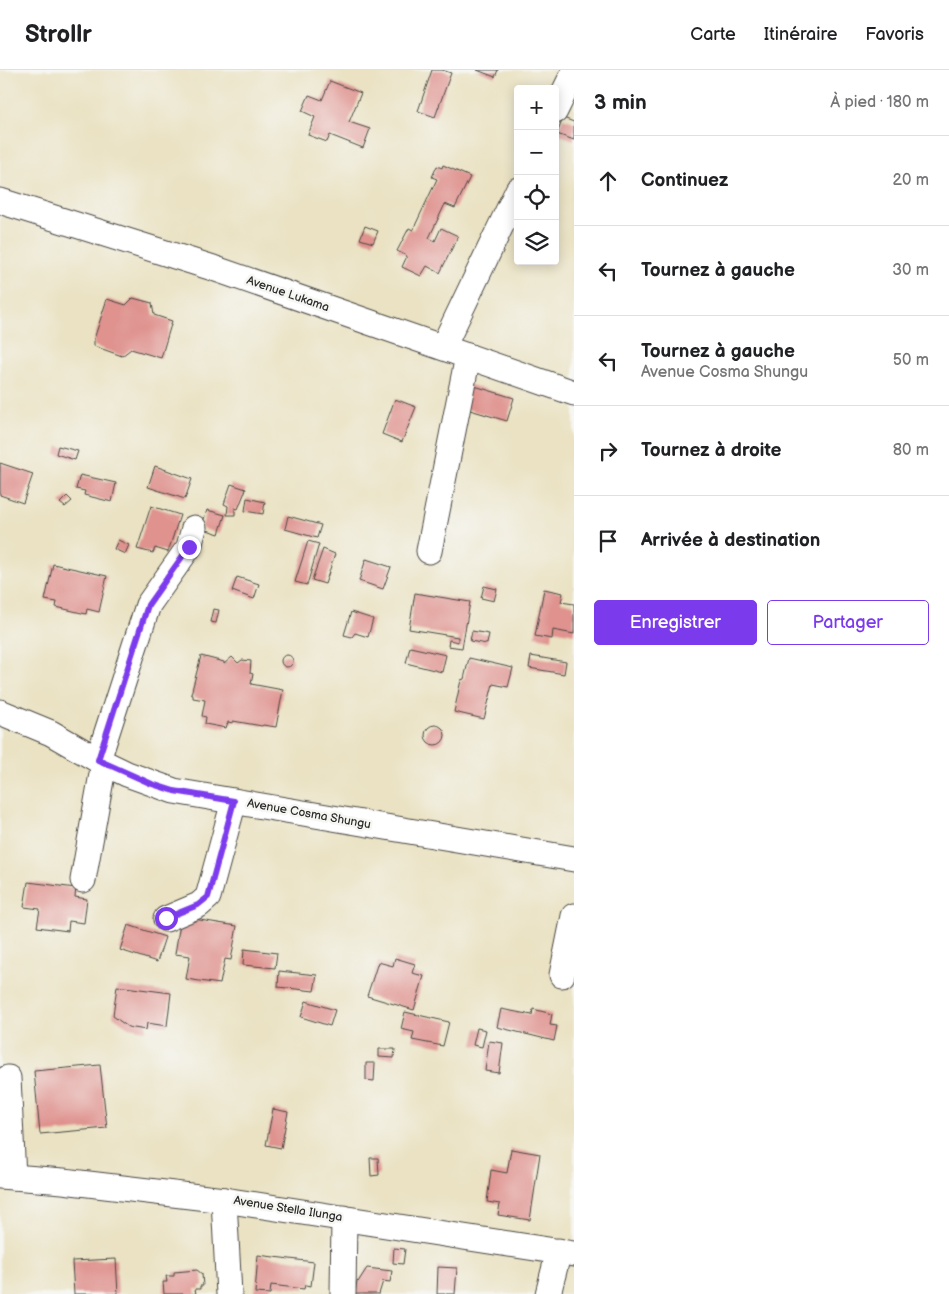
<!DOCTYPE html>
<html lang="fr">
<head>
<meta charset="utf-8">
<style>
  :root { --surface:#fff; --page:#f6f6f6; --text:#202124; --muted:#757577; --line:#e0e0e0; --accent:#7c3aed }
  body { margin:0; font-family:"Balsamiq Sans",sans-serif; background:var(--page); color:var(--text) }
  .controls { position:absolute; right:15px; top:15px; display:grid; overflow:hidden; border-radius:5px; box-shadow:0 2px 12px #0003 }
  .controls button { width:45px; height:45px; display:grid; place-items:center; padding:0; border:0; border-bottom:1px solid var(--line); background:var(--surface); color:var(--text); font:25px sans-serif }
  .stop { position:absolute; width:15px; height:15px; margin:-11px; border:4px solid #7c3aed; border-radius:50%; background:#fff }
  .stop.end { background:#7c3aed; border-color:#fff; box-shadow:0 1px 5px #0008 }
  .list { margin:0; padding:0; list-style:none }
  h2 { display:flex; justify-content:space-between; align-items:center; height:65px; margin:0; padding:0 20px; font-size:21px }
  h2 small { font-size:16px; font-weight:400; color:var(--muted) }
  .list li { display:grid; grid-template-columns:32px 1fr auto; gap:15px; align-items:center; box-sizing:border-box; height:90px; padding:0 20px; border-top:1px solid var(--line) }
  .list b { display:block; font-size:19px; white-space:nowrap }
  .list p { margin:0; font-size:16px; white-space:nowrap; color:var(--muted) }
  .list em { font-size:16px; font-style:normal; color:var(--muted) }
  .actions { display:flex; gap:10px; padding:15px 20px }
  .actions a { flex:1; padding:11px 0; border:1px solid var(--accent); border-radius:5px; text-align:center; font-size:18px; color:var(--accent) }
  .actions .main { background:var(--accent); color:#fff }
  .icon { flex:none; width:28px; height:28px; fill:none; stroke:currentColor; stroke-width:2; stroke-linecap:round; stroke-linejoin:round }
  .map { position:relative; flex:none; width:574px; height:1224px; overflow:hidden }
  header { display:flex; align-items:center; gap:30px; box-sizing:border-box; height:70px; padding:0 25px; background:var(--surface); border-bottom:1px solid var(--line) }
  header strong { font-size:24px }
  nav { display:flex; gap:28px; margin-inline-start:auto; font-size:18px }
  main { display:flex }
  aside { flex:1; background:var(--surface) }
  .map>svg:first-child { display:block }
  .building { fill:#df928e }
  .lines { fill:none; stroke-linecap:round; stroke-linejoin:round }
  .minor-casing { stroke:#484642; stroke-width:27 }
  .minor { stroke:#fff; stroke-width:25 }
  .route { stroke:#7c3aed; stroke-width:6 }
  .labels { text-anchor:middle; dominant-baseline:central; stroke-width:5; stroke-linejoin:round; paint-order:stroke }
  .street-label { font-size:12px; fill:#2b2b2b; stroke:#f6f6f2 }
</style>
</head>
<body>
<header>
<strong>Strollr</strong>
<nav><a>Carte</a><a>Itinéraire</a><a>Favoris</a></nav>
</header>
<main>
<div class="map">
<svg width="574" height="1224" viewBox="0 0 574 1224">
  <rect width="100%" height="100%" fill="#f6f6f2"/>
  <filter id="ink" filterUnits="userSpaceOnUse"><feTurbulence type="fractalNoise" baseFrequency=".02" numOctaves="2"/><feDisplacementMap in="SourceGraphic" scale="10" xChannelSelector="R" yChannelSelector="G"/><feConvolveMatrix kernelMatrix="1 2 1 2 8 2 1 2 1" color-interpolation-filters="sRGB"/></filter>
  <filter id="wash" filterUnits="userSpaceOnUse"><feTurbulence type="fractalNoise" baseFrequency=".0096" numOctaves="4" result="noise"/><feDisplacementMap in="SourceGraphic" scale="20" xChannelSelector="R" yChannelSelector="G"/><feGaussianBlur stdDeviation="1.12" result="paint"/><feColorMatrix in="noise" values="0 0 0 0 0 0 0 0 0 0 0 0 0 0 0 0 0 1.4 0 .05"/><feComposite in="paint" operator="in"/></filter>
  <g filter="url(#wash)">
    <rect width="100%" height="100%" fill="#eae2c3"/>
    <g id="blocks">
      <g class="building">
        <polygon points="432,0 442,0 451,3 435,47 418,41"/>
        <polygon points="477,0 498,0 495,7"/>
        <polygon points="330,11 361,23 349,52 370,59 363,78 330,65 327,72 308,65 315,47 302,41 309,25 322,30"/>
        <polygon points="563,48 574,52 574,70 557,64"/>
        <polygon points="443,95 470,107 455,138 445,134 429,168 435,171 441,158 458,166 440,203 427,196 421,206 402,197 407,186 397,181 409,158 413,160 437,109 432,107 437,96 442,98"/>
        <polygon points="365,156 378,161 373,173 360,169"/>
        <polygon points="133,228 152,233 154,245 172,251 161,288 131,279 122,286 94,276 94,269 107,229 126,235"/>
        <polygon points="468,314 514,328 507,351 460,337"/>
        <polygon points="395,329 416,337 402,372 382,364"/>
        <polygon points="58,376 78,381 75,390 56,384"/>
        <polygon points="0,393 33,404 23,433 0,425"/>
        <polygon points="155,396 192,409 185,429 148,417"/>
        <polygon points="80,405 116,413 112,432 84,425 85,421 76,419"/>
        <polygon points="231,414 246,419 238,439 235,438 235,445 227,445 228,436 224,434"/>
        <polygon points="67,426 72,431 65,437 60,433"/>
        <polygon points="247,428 265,432 263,444 245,441"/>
        <polygon points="151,436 180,445 168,482 155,478 153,483 137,479"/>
        <polygon points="207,440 225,445 219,464 201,458"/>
        <polygon points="288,446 321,455 317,468 285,459"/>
        <polygon points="118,470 129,475 125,484 114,479"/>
        <polygon points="308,471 319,474 307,515 295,512"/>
        <polygon points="323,479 335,484 325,514 312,510"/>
        <polygon points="366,489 391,497 383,519 359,511"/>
        <polygon points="53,494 107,506 99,542 87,539 86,544 56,537 57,532 45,530"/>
        <polygon points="237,507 259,514 254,529 232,521"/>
        <polygon points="484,516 497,519 494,531 481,528"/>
        <polygon points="544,519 563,523 561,532 574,534 574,564 553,560 552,569 535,566"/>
        <polygon points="415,523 470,532 462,578 448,576 449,570 458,572 458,567 409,559"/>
        <polygon points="213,539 219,540 216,553 210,552"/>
        <polygon points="351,542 373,549 368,567 355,563 352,567 344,565"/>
        <polygon points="472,561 489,564 487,574 470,571"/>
        <polygon points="410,577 446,585 442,602 406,593"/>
        <circle cx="287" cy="591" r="6"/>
        <polygon points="201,586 224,592 224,594 232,587 238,593 242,590 251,591 250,603 253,604 251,614 283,620 276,657 263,655 262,656 233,651 233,653 228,652 226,658 205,654 206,647 202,646 205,630 193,628 193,625 191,624"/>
        <polygon points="531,586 566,592 564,604 529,598"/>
        <polygon points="469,588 513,598 508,617 493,614 484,649 454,642 461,610 464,609"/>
        <circle cx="435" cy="665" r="10"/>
        <polygon points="28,812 76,818 75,827 87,829 84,853 69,851 68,861 37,857 40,839 24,837"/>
        <polygon points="181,847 237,856 231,890 225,889 220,914 186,909 190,886 175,884"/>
        <polygon points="128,855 165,867 157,892 120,880"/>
        <polygon points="244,879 277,883 275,898 243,895"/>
        <polygon points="395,888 415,894 412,903 424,906 414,940 367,926 378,892 393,896"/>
        <polygon points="279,901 317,905 314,921 278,917"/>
        <polygon points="117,916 171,923 167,956 147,953 146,960 128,957 113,946"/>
        <polygon points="306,931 335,940 330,956 301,947"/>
        <polygon points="501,939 532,945 533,939 552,944 550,955 557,956 554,971 497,957"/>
        <polygon points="405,942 449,952 443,976 412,970 414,962 401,959"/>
        <polygon points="477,958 486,960 482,977 473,975"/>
        <polygon points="489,971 503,973 499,1003 485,1001"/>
        <polygon points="379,979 395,979 394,988 379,987"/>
        <polygon points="366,993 375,993 374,1011 366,1010"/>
        <polygon points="100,995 107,1058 40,1064 34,1001"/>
        <polygon points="273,1039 288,1042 281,1078 266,1075"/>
        <polygon points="511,1079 540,1084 530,1150 498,1145 500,1134 487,1132 491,1100 507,1103"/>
        <polygon points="370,1088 378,1088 379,1105 371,1106"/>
        <polygon points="394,1178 405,1179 403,1194 393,1193"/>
        <polygon points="258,1185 314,1192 311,1216 305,1215 304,1219 271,1215 270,1224 255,1223"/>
        <polygon points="116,1189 118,1224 74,1224 72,1191"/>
        <polygon points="438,1197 457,1198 455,1224 437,1224"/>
        <polygon points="367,1198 392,1201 390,1212 383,1211 379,1224 355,1224 357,1211 358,1212"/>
        <polygon points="197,1200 202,1204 203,1216 200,1216 200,1219 195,1219 196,1224 164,1224 163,1212 167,1212 166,1206 174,1206 174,1202"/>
      </g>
    </g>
  </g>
  <g filter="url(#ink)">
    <use href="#blocks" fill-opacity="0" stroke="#484642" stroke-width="1"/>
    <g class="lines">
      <g class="minor-casing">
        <g id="minor">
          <polyline points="555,41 574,2"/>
          <polyline points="0,131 213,198 574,323"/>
          <polyline points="443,277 518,120"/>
          <polyline points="429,481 468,286"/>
          <polyline points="0,642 51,663 98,690 127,704 174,721 574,789"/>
          <polyline points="98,690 148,535 189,477 194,458"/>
          <polyline points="83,810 104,693"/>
          <polyline points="166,849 199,835 208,827 234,731"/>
          <polyline points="562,905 574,846"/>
          <polyline points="8,1008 13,1107"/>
          <polyline points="0,1106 63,1111 224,1130 574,1184"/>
          <polyline points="224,1130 229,1224"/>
          <polyline points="343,1224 344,1148"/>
          <polyline points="548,1224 559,1181"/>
        </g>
      </g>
      <use href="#minor" class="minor"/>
    </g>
  </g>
  <g class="lines" filter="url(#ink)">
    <polyline class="route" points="166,848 198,835 208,827 234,731 174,721 152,714 98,690 148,535 189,477"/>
  </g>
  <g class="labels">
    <g class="street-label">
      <text transform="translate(288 224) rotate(19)">Avenue Lukama</text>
      <text transform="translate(309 744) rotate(10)">Avenue Cosma Shungu</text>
      <text transform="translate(288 1139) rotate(9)">Avenue Stella Ilunga</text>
    </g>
  </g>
</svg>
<div class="controls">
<button>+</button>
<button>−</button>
<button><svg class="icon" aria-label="locate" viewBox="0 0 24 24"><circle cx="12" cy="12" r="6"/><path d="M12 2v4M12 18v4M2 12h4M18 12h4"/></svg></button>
<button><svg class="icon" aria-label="layers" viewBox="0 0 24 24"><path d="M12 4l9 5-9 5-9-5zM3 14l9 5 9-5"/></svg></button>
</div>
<div class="stop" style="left:166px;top:848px"></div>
<div class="stop end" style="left:189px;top:477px"></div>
</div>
<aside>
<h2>3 min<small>À pied · 180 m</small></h2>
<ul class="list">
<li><svg class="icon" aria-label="ahead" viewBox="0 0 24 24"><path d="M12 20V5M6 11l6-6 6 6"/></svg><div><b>Continuez</b></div><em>20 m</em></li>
<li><svg class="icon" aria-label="left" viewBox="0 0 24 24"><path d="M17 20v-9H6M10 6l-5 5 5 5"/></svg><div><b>Tournez à gauche</b></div><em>30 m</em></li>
<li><svg class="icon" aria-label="left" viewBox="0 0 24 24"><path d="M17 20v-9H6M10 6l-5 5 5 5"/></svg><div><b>Tournez à gauche</b><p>Avenue Cosma Shungu</p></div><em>50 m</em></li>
<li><svg class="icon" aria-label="right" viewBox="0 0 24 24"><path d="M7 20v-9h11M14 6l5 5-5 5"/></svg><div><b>Tournez à droite</b></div><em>80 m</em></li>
<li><svg class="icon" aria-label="arrive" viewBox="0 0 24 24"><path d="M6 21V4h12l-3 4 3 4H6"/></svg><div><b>Arrivée à destination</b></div></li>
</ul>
<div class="actions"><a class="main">Enregistrer</a><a>Partager</a></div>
</aside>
</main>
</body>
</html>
